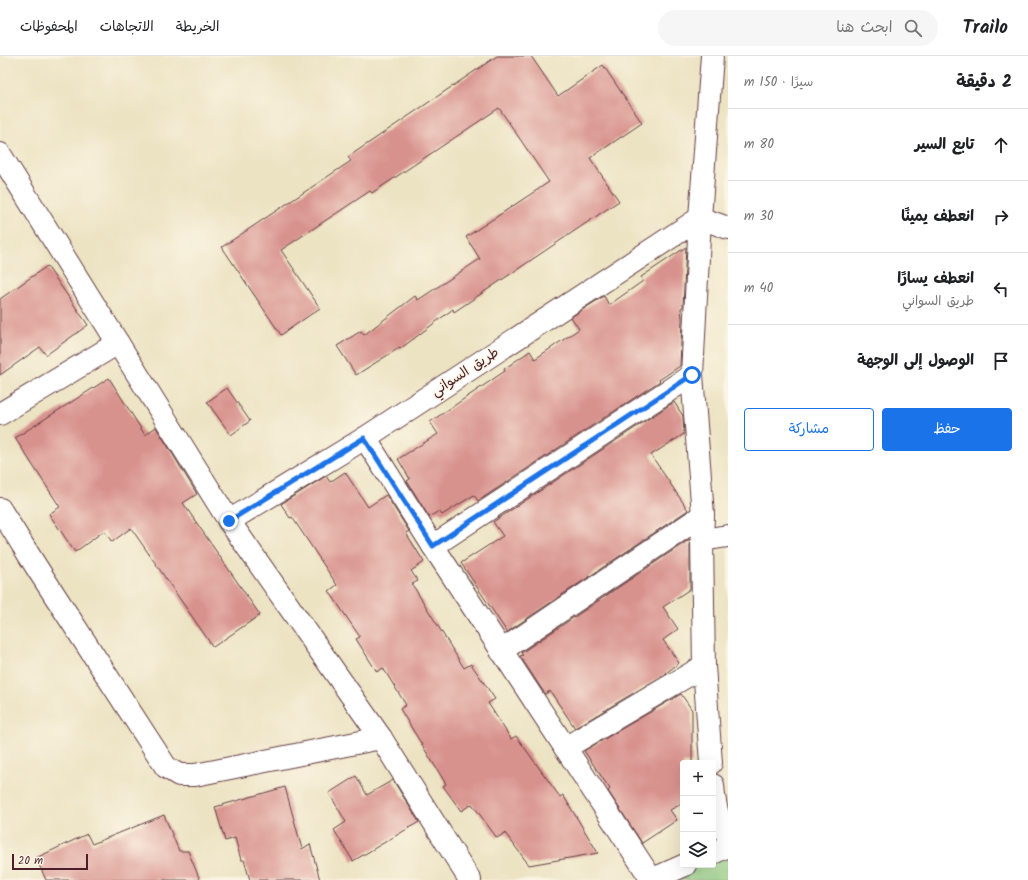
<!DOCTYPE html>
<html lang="ar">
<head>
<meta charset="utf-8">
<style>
  :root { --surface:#fff; --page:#f6f6f6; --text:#202124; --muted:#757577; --line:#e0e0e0; --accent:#1a73e8 }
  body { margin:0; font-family:Kalam,"Playpen Sans Arabic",sans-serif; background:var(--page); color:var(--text); direction:rtl }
  .controls { position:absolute; right:12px; bottom:12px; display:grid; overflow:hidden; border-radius:4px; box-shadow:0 4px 16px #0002 }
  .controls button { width:36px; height:36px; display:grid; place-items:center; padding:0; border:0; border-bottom:1px solid var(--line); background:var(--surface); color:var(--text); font:20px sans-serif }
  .scale { position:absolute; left:12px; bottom:10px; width:76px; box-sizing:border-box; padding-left:4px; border:2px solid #4a1f2b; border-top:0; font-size:11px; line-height:14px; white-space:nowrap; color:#4a1f2b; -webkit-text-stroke:3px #fcf5e5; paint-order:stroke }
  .stop { position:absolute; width:12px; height:12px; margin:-9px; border:3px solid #1a73e8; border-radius:50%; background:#fff }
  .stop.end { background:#1a73e8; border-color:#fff; box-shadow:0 1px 4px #0008 }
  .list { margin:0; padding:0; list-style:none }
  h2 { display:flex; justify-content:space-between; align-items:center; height:52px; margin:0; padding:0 16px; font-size:17px }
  h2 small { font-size:13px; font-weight:400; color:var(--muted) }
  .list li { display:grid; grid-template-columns:26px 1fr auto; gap:12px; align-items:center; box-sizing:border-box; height:72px; padding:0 16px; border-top:1px solid var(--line) }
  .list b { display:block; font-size:15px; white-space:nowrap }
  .list p { margin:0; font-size:13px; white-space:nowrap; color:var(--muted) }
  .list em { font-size:13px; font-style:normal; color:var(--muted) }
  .actions { display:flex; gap:8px; padding:12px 16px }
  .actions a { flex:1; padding:9px 0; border:1px solid var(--accent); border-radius:4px; text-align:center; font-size:14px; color:var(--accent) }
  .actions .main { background:var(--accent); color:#fff }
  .icon { flex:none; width:22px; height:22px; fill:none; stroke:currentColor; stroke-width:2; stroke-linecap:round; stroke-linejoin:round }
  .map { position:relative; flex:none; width:728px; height:824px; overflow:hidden; direction:ltr }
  header { display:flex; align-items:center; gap:24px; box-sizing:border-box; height:56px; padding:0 20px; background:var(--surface); border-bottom:1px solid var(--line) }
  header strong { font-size:19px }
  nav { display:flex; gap:22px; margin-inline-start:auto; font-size:14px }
  .search { width:280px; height:36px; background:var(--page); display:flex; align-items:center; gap:10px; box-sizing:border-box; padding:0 14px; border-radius:22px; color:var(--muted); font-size:15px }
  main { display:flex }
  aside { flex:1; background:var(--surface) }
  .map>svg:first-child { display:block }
  .green { fill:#92ce84; stroke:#6e7658 }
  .building { fill:#d8928d }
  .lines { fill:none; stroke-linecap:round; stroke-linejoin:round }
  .minor-casing { stroke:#623c42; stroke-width:24 }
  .tertiary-casing { stroke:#623c42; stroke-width:24 }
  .minor { stroke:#fff; stroke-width:22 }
  .tertiary { stroke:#fff; stroke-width:22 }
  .route { stroke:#1a73e8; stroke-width:5 }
  .labels { text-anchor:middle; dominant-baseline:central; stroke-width:3; stroke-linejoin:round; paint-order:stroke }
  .street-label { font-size:14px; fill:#4a1f2b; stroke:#fcf5e5 }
</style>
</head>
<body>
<header>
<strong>Trailo</strong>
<div class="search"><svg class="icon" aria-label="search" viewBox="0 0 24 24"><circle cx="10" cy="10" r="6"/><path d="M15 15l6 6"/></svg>ابحث هنا</div>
<nav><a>الخريطة</a><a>الاتجاهات</a><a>المحفوظات</a></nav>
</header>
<main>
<aside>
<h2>2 دقيقة<small>سيرًا · 150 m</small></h2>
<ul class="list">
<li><svg class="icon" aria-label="ahead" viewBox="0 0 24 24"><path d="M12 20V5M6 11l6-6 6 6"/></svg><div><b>تابع السير</b></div><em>80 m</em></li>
<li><svg class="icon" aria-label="right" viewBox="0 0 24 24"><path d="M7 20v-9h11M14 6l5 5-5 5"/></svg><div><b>انعطف يمينًا</b></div><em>30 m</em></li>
<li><svg class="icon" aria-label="left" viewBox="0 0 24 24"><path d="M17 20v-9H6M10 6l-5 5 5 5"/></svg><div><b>انعطف يسارًا</b><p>طريق السواني</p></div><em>40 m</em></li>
<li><svg class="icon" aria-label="arrive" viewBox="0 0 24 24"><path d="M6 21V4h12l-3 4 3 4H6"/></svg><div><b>الوصول إلى الوجهة</b></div></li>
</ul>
<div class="actions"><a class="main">حفظ</a><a>مشاركة</a></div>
</aside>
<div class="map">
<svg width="728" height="824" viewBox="0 0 728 824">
  <rect width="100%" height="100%" fill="#fcf5e5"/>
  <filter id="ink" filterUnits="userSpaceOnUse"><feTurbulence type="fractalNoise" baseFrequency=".025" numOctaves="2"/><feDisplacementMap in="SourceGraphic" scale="8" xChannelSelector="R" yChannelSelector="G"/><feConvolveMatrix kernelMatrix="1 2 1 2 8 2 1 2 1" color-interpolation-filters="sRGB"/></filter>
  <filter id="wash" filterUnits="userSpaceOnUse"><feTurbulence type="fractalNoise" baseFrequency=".012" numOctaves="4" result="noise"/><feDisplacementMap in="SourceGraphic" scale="16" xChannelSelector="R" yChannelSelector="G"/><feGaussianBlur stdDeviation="0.9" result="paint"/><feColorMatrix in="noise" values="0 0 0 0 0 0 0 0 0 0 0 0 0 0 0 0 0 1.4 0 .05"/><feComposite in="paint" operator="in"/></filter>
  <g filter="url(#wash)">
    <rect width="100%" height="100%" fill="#ece3c3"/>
    <polygon class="green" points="728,790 728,824 651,824 685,809 713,809 713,797"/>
    <g id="blocks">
      <g class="building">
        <polygon points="497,0 531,0 558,40 603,9 642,67 590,102 619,145 454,256 453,253 400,293 399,292 356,319 337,290 361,275 364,279 415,240 418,244 480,203 466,181 549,126 499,52 372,137 370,135 281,194 320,252 281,279 222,191 351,105 348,101"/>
        <polygon points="686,191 683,251 681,252 682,263 680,310 659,324 660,325 478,445 474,439 442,459 439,455 429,461 407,425 410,423 398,403 438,378 430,366 505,315 504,313 530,295 535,303 579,273 571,261 604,240 609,249 643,225 641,221"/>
        <polygon points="47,210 88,269 46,299 40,291 0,319 0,243"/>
        <polygon points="109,322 145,379 156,371 197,438 183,447 260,559 213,591 131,472 112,486 104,475 75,496 49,458 60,451 15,382"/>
        <polygon points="227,332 250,365 231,379 207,346"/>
        <polygon points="674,346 683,360 684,378 651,399 688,454 507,576 461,507 503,480 493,466"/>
        <polygon points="345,416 368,451 386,439 409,475 406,477 424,506 411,515 418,525 412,528 464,612 471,608 495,643 488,647 511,683 516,680 560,741 563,739 598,797 529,809 505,777 497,782 472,748 461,755 443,730 446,728 400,653 406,649 383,612 377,616 356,583 360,581 329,535 337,529 292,461 290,462 281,448 326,420 330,426"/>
        <polygon points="690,483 690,533 663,551 678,573 663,584 679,607 666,617 667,617 575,672 550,635 545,638 520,600 523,599 521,597"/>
        <polygon points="681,638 692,654 692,707 683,707 683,747 670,754 677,764 642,787 608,735 610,733 584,695"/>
        <polygon points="356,720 367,739 393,724 419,766 353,805 334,774 346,766 329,737"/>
        <polygon points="285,731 302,793 310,788 320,824 250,824 244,804 241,804 235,782 225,785 215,751"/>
        <polygon points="164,759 179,795 188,795 200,824 46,824 36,802 87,778 92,788"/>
      </g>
    </g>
  </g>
  <g filter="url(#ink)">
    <use href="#blocks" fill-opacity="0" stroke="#623c42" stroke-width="1"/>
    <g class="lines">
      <g class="minor-casing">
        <g id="minor">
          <polyline points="0,98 229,465 381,682 470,824"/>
          <polyline points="0,358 118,287"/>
          <polyline points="365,382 433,490 652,824"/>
          <polyline points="0,453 37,512 166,711 179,719 195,719 381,682"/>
          <polyline points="229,465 365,382 700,162 728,172"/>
          <polyline points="702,484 728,480"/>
          <polyline points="433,490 692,319"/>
          <polyline points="501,595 703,459"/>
          <polyline points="565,692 704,610"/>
          <polyline points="711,707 704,610 702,484 703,459 692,319 700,162 712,0"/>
          <path d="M713 729C714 747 718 765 728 780"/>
        </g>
      </g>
      <g class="tertiary-casing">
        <g id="tertiary">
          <polyline points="713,797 728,790"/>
          <polyline points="651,824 685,809"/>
        </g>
      </g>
      <use href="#minor" class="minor"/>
      <use href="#tertiary" class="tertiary"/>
    </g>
  </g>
  <g class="lines" filter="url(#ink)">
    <polyline class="route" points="229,465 364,382 433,490 692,319"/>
  </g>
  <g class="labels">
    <g class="street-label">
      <text transform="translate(465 316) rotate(-33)">طريق السواني</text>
    </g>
  </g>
</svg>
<div class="controls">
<button>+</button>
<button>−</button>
<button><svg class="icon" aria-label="layers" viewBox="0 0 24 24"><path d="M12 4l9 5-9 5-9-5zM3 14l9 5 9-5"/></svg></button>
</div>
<div class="scale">20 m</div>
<div class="stop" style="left:692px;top:319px"></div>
<div class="stop end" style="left:229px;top:465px"></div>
</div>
</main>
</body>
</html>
